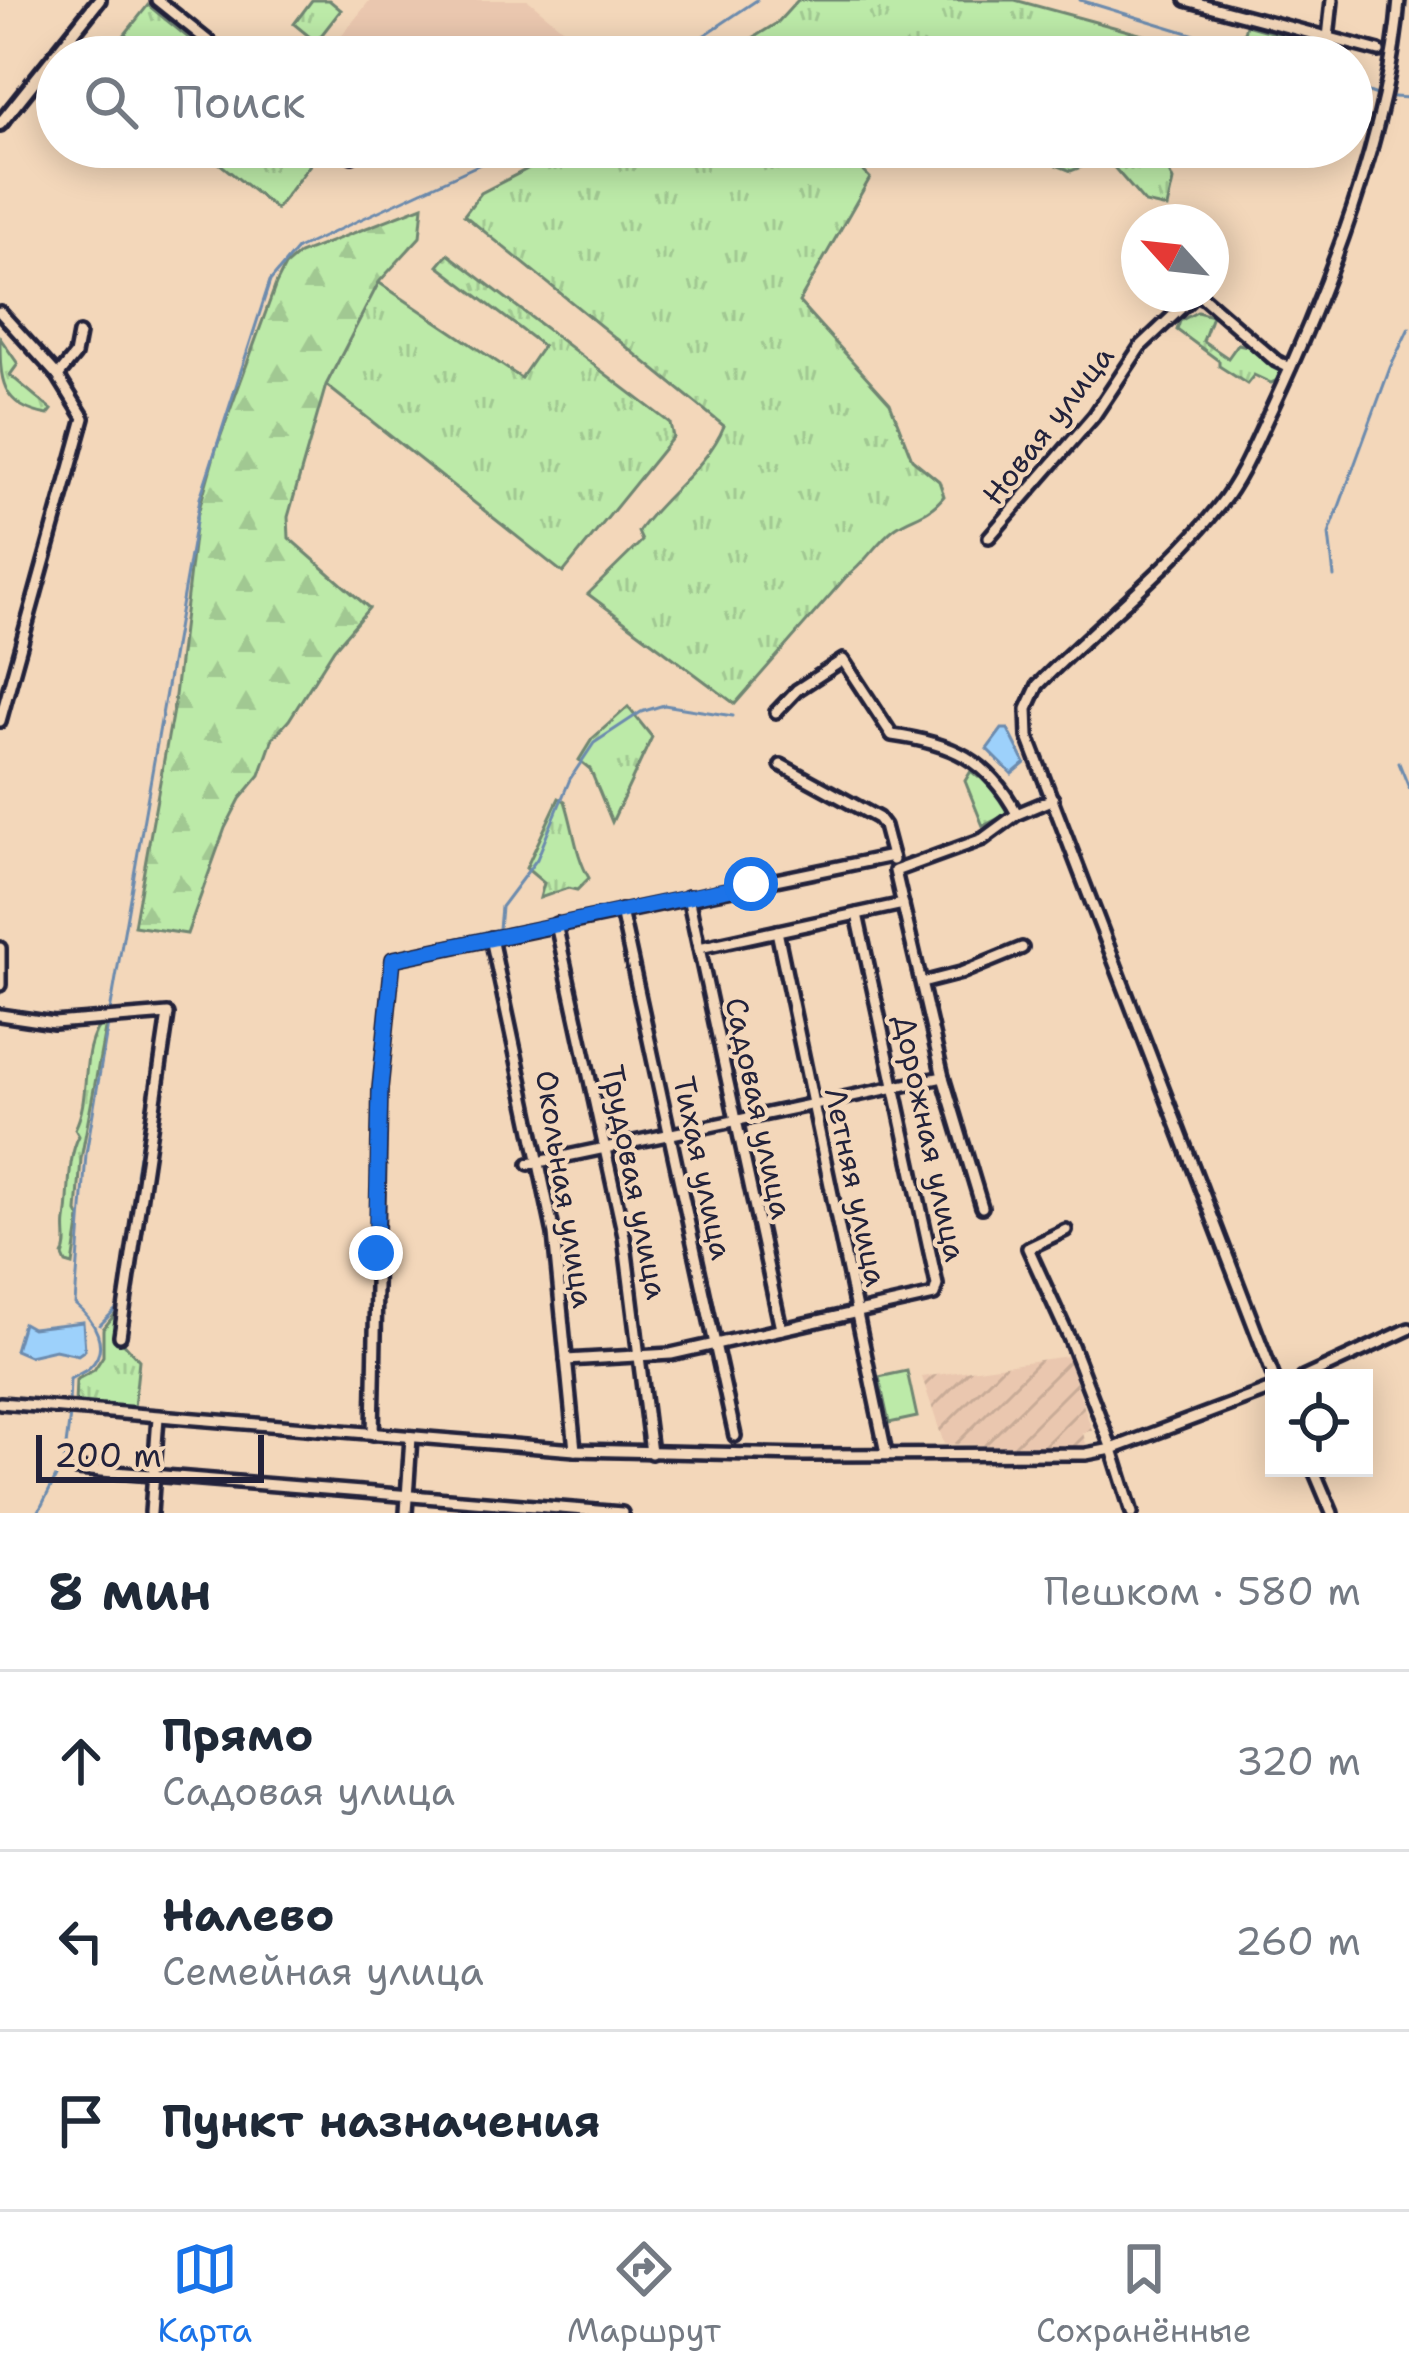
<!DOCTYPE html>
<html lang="ru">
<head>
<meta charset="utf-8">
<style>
  :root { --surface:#fff; --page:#f6f6f7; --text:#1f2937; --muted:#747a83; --line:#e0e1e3; --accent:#1a73e8 }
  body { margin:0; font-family:"Shantell Sans",sans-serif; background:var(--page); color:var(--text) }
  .controls { position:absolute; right:36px; bottom:36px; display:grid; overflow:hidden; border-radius:0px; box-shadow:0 6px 30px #0003 }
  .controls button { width:108px; height:108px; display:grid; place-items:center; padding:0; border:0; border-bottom:3px solid var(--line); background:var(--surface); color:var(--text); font:60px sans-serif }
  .compass { position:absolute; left:1121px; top:204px; width:108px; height:108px; border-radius:50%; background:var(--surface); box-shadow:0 6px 30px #0003; rotate:297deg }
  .scale { position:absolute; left:36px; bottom:30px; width:228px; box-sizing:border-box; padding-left:12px; border:6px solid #22223b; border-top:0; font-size:33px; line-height:42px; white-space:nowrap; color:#22223b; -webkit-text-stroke:9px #f3d7ba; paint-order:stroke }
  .stop { position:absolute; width:36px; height:36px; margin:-27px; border:9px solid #1a73e8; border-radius:50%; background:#fff }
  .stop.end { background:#1a73e8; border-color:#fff; box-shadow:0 3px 12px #0008 }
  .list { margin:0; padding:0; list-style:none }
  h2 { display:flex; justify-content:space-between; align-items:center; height:156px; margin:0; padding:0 48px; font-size:51px }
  h2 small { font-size:39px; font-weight:400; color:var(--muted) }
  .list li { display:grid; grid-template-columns:78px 1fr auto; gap:36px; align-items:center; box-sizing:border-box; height:180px; padding:0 48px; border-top:3px solid var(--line) }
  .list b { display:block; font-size:45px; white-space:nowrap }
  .list p { margin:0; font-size:39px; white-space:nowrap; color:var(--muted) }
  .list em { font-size:39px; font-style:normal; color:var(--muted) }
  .icon { flex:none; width:66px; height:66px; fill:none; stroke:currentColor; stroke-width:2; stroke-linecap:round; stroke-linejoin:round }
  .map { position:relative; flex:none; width:1409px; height:1513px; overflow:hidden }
  .search { position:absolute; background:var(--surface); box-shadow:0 6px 30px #0003; left:36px; right:36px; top:36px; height:132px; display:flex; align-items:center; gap:30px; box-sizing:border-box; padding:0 42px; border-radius:66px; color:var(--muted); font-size:45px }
  .sheet { height:696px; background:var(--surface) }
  nav { display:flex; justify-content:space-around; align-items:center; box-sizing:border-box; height:168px; border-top:3px solid var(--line); background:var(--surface); font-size:33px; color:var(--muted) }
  nav a { display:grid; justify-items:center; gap:6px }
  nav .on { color:var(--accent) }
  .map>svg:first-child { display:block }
  .built { fill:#eac7af }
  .industrial { fill:url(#industrial-furrows) }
  .grass { fill:url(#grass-tufts); stroke:#6f8672; stroke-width:3 }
  .forest { fill:url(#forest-firs); stroke:#6f8672; stroke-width:3 }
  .garden { fill:#bceaa8; stroke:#6f8672; stroke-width:3 }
  .water { fill:#9dd1fb; stroke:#6c8bae; stroke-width:3 }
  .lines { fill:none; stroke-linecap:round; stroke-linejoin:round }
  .stream { stroke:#6c8bae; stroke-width:3 }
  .minor-casing { stroke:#22223b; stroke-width:18 }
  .tertiary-casing { stroke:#22223b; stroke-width:20 }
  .minor { stroke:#f3d7ba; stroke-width:9 }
  .tertiary { stroke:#f3d7ba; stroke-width:10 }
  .route { stroke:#1a73e8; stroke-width:15 }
  .labels { text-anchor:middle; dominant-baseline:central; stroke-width:9; stroke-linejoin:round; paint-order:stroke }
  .street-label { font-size:30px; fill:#22223b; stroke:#f3d7ba }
</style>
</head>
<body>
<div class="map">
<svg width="1409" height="1513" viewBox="0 0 1409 1513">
  <defs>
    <pattern id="industrial-furrows" width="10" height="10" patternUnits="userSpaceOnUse" patternTransform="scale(3)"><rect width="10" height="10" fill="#eac7af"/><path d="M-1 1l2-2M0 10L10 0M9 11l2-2" fill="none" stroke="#c8ab97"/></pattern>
    <pattern id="grass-tufts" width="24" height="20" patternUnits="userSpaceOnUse" patternTransform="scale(3)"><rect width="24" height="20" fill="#bceaa8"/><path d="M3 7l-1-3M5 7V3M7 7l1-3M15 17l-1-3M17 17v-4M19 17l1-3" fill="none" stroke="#a1c892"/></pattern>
    <pattern id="forest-firs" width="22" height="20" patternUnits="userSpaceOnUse" patternTransform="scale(3)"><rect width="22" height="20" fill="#bceaa8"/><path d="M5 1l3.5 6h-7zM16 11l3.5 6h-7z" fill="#a1c892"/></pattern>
  </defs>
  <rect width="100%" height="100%" fill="#f3d7ba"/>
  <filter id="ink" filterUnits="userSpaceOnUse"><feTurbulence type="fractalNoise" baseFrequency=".00833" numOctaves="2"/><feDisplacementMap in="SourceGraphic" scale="24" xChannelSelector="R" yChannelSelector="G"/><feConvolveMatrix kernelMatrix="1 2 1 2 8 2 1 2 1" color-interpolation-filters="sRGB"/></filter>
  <g filter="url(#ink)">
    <polygon class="built" points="370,0 528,0 563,29 540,57 325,57"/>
    <polygon class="industrial" points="1067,1356 1092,1430 1083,1433 1087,1447 944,1444 922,1377"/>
    <g class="grass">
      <polygon points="312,0 329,0 341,10 316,42 294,24"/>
      <polygon points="798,0 1015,0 1154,38 1206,57 984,57 955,49 915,51 912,57 722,57 777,23"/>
      <polygon points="148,5 212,57 107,57"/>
      <polygon points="199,147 319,147 322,149 276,209"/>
      <path d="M570 147H857L848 155 870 178 799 302 890 403 912 459 939 481 944 496C927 517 913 515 895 528 876 542 866 563 846 577L735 704 588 594 642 541 638 532C663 495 707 468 724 426L464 215 481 193Z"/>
      <polygon points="1035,147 1158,147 1173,181 1167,208 1145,203 1111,164 1094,162 1071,171 1046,161"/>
      <polygon points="448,254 670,423 673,437 563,573 326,385 378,282 521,378 543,346 438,266"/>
      <polygon points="1197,312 1212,316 1203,341 1228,358 1238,344 1252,347 1280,371 1277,380 1271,383 1254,375 1247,384 1219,366 1219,361 1177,330 1180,321"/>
      <path d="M0 338 18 364 10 375 52 410 48 415C0 407 0 378 0 338Z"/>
      <polygon points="628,707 652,737 612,822 590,769 579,760 592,739"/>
      <polygon points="971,771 978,777 982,773 986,776 1009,813 983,826 965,781"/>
      <path d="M559 798 565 801C574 828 575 854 589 878L577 890 568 888 540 898 544 883 526 868Z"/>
      <path d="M103 1021 106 1024 81 1159 77 1212 80 1218 73 1265 66 1263 63 1256C69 1244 64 1233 66 1220 70 1195 67 1159 79 1136L75 1129C92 1096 78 1048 103 1021Z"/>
      <polygon points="121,1307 118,1337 139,1360 134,1408 75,1405 76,1380 94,1370 103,1356 103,1329"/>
    </g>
    <polygon class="forest" points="423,206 420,237 379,282 326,385 288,517 289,538 369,608 334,649 289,720 273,738 260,775 240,799 225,828 187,934 134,926 174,704 196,520 216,449 276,284 285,266 299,254"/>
    <g class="garden">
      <polygon points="1246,25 1285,36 1283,56 1240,46"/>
      <polygon points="907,1371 917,1417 889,1423 879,1377"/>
    </g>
    <g class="water">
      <polygon points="1002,729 1008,729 1025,763 1012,774 987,749"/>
      <polygon points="83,1322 85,1350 78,1355 55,1350 29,1356 15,1350 23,1323 32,1328"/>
    </g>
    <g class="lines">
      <g class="stream">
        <polyline points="1080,0 1267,57"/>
        <polyline points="672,57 757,0"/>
        <polyline points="1352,86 1377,95"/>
        <polyline points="1394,97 1409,98"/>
        <polyline points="1334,577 1329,534 1390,368 1409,328"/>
        <polyline points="1399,763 1409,788"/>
        <polyline points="1021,805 1042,797 1037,778"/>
        <polyline points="696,906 704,940 733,935"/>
        <polyline points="856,932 887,1074"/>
        <polyline points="401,951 499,929 501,907 537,859 570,779 594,743 641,712 664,705 733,716"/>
        <polyline points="110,1012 200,498 270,281 297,249 517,147"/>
        <polyline points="721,1024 726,1044"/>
        <polyline points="728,1058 733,1078"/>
        <polyline points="735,1087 741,1114"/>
        <polyline points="854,1089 885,1083"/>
        <polyline points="902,1094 927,1217"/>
        <polyline points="744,1125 749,1150"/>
        <polyline points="751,1161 756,1182"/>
        <polyline points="136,1174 162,1019"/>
        <polyline points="758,1192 763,1214"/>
        <polyline points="765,1224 769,1245"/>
        <polyline points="771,1256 775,1276"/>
        <polyline points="100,1325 117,1308 130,1227"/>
        <path d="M69 1404 70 1379C76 1375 83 1373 89 1368 112 1347 93 1319 75 1304L86 1154 108 1024"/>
        <polyline points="38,1513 64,1461 70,1415"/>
      </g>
      <g class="minor-casing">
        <g id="minor">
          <polyline points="157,0 228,57"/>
          <polyline points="1186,0 1379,51"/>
          <polyline points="1328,38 1332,0"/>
          <polyline points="340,147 352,156"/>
          <polyline points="1199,294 1276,361 1290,368"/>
          <polyline points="0,312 58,376 84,418 0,721"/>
          <polyline points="58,376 75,355 79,334"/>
          <polyline points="989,537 1094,416 1140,347 1196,294"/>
          <path d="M776 712 797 690 843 660 892 735C951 743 988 759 1017 814"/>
          <polyline points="781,765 878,818 884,826 893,860"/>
          <polyline points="688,897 781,1329"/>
          <polyline points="621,911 735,1436"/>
          <polyline points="556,924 624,1236 651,1453"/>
          <polyline points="777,931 886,1453"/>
          <polyline points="491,938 554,1234 575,1450"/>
          <polyline points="0,948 0,985"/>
          <polyline points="699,948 903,904"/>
          <polyline points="922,983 961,973 1022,948"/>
          <polyline points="0,1015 54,1023 168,1014 120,1336"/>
          <polyline points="529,1164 943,1077"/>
          <polyline points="982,1207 943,1077 895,871 983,839 1017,814 1053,799"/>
          <polyline points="1066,1230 1028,1248 1070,1340 1112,1449 1132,1513"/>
          <polyline points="566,1360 671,1354 934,1295 937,1285 857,914"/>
          <path d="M1274 1378 1028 737 1027 709 1038 685C1096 625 1169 570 1220 505 1243 476 1256 441 1272 408 1328 289 1389 131 1399 0"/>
          <polyline points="1303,1378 1409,1329"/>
          <polyline points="0,1403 575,1450 804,1455 1086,1454 1112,1449 1274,1388"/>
          <polyline points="373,1434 380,1089 393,959 892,856"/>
          <polyline points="1313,1468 1332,1513"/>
          <polyline points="77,1469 622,1513"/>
          <polyline points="151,1513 158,1417"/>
          <polyline points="406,1513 411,1437"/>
        </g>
      </g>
      <g class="tertiary-casing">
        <polyline id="tertiary" points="0,124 99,0"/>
      </g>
      <use href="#minor" class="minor"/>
      <use href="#tertiary" class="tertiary"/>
    </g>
  </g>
  <g class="lines" filter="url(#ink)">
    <polyline class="route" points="376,1253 380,1089 393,959 751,884"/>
  </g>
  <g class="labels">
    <g class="street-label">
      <text transform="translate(1048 425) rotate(-52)">Новая улица</text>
      <text transform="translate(759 1108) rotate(78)">Садовая улица</text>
      <text transform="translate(930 1138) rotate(78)">Дорожная улица</text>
      <text transform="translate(703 1168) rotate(78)">Тихая улица</text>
      <text transform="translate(635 1182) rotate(79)">Трудовая улица</text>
      <text transform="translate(856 1187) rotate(78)">Летняя улица</text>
      <text transform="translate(565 1189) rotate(81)">Окольная улица</text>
    </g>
  </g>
</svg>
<div class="controls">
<button><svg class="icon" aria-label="locate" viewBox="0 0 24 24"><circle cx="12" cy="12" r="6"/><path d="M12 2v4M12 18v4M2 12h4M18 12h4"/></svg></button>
</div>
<svg class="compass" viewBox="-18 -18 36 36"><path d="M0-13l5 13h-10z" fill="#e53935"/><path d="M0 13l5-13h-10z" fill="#747a83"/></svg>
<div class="scale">200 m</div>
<div class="stop" style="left:751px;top:884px"></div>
<div class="stop end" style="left:376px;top:1253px"></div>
<div class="search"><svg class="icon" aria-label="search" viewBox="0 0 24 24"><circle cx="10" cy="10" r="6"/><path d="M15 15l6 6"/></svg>Поиск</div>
</div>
<section class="sheet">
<h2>8 мин<small>Пешком · 580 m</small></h2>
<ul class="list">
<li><svg class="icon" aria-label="ahead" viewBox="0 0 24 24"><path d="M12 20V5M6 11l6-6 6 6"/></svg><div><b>Прямо</b><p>Садовая улица</p></div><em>320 m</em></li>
<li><svg class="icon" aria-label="left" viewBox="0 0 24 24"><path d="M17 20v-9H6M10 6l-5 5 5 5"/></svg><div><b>Налево</b><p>Семейная улица</p></div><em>260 m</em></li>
<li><svg class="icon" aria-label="arrive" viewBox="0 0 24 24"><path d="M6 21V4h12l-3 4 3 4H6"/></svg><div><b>Пункт назначения</b></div></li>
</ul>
</section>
<nav>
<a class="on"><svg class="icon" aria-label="map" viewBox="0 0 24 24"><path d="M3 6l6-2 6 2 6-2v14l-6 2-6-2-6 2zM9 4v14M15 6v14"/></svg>Карта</a>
<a><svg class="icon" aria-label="directions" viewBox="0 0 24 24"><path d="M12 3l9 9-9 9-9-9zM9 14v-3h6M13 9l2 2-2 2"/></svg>Маршрут</a>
<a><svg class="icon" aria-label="saved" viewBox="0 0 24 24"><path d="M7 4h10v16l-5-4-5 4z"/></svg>Сохранённые</a>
</nav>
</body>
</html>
